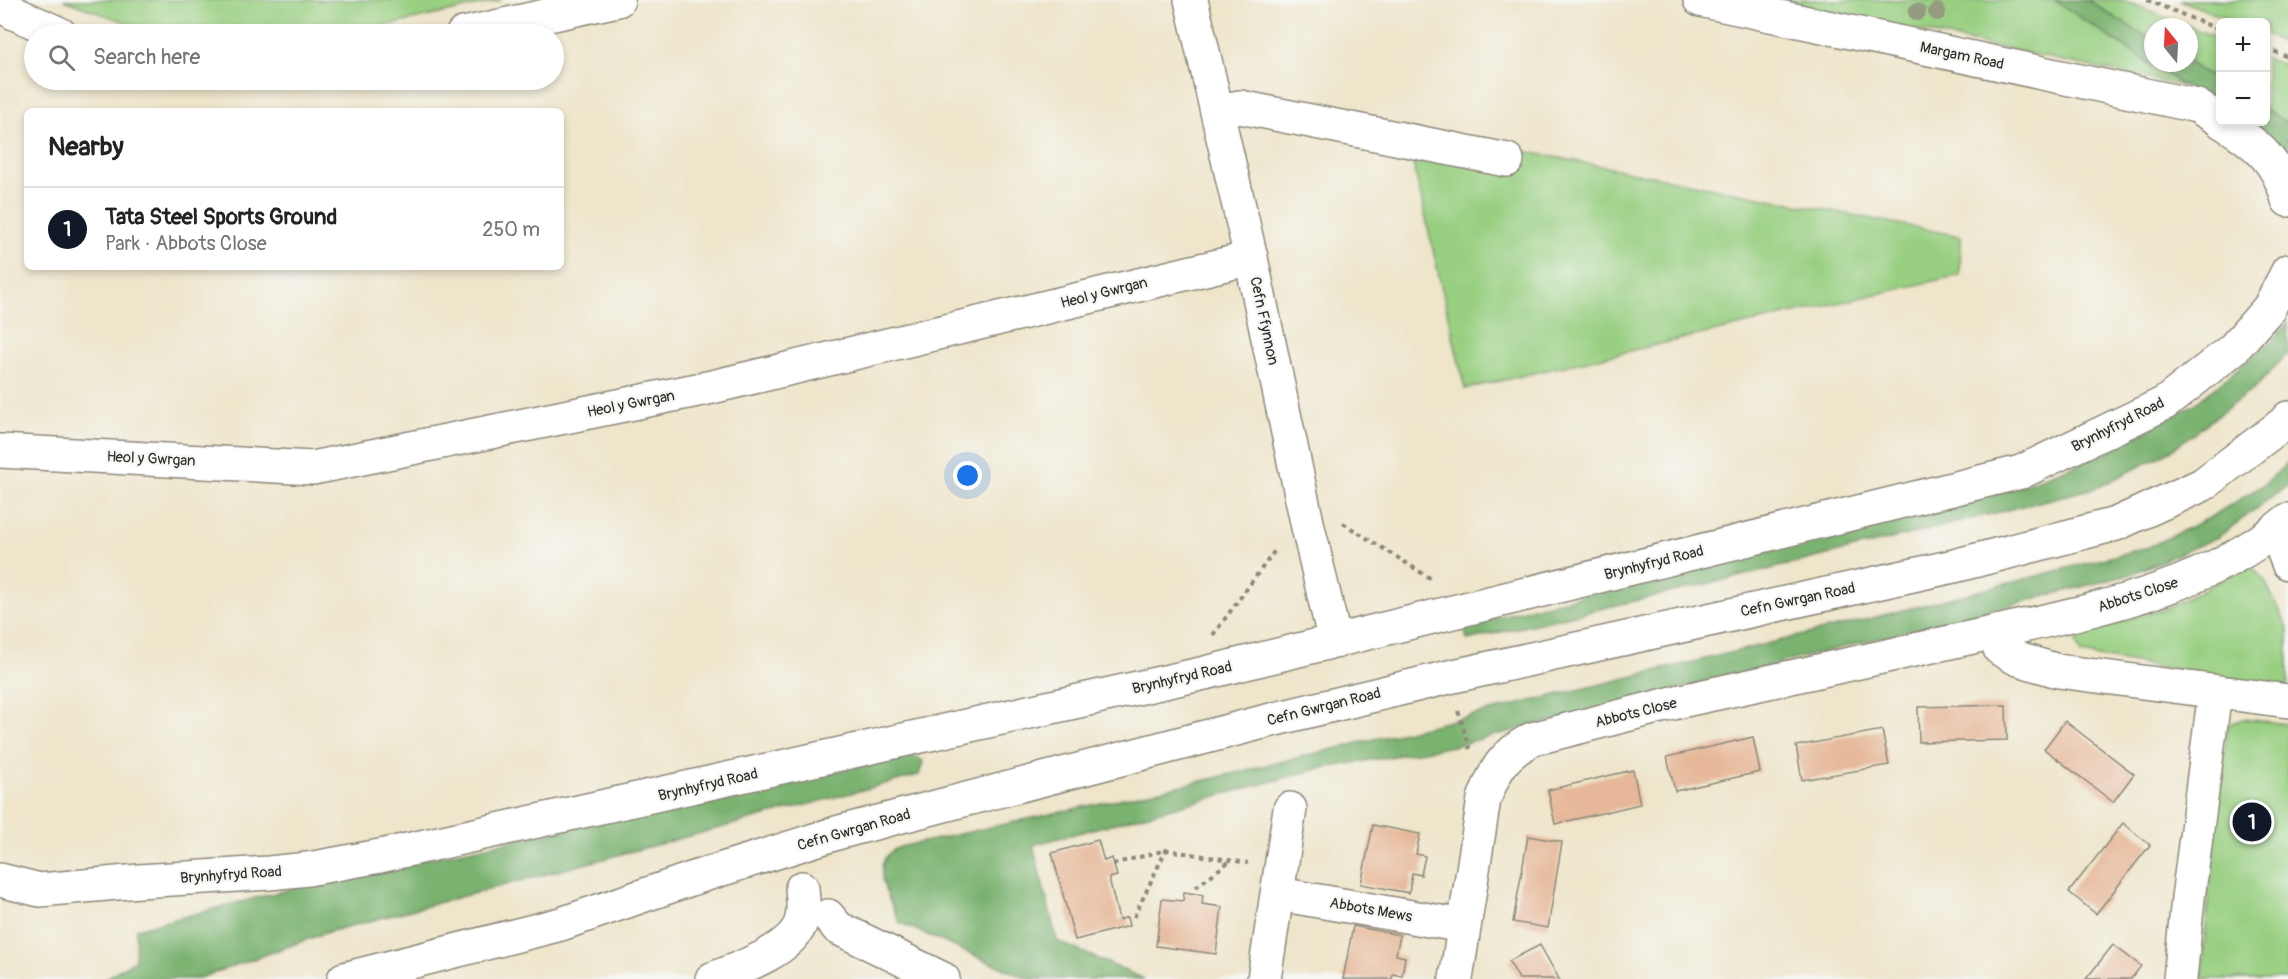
<!DOCTYPE html>
<html lang="en">
<head>
<meta charset="utf-8">
<style>
  :root { --surface:#fff; --page:#f2f2f2; --text:#222; --muted:#767676; --line:#e0e0e0; --accent:#111827 }
  body { margin:0; font-family:Pangolin,sans-serif; background:var(--page); color:var(--text) }
  .controls { position:absolute; right:18px; top:18px; display:grid; overflow:hidden; border-radius:9px; box-shadow:0 3px 9px #0003 }
  .controls button { width:54px; height:54px; display:grid; place-items:center; padding:0; border:0; border-bottom:2px solid var(--line); background:var(--surface); color:var(--text); font:30px sans-serif }
  .compass { position:absolute; left:2144px; top:18px; width:54px; height:54px; border-radius:50%; background:var(--surface); box-shadow:0 3px 9px #0003; rotate:342deg }
  .you { position:absolute; left:968px; top:476px; width:21px; height:21px; margin:-15px; border:4px solid #fff; border-radius:50%; background:#1a73e8; box-shadow:0 0 0 9px #1a73e833 }
  .badge { display:grid; place-items:center; width:39px; height:39px; border-radius:50%; background:var(--accent); color:#fff; font-size:20px; font-weight:700 }
  .pin { position:absolute; translate:-50% -50%; border:3px solid #fff; box-shadow:0 2px 6px #0006 }
  .list { margin:0; padding:0; list-style:none }
  h2 { display:flex; justify-content:space-between; align-items:center; height:78px; margin:0; padding:0 24px; font-size:26px }
  h2 small { font-size:20px; font-weight:400; color:var(--muted) }
  .list li { display:grid; grid-template-columns:39px 1fr auto; gap:18px; align-items:center; box-sizing:border-box; height:84px; padding:0 24px; border-top:2px solid var(--line) }
  .list b { display:block; font-size:22px; white-space:nowrap }
  .list p { margin:0; font-size:20px; white-space:nowrap; color:var(--muted) }
  .list em { font-size:20px; font-style:normal; color:var(--muted) }
  .icon { flex:none; width:33px; height:33px; fill:none; stroke:currentColor; stroke-width:2; stroke-linecap:round; stroke-linejoin:round }
  .map { position:relative; flex:none; width:2288px; height:979px; overflow:hidden }
  .search { position:absolute; background:var(--surface); box-shadow:0 3px 9px #0003; left:24px; top:24px; width:540px; height:66px; display:flex; align-items:center; gap:15px; box-sizing:border-box; padding:0 21px; border-radius:33px; color:var(--muted); font-size:22px }
  .panel { position:absolute; background:var(--surface); box-shadow:0 3px 9px #0003; left:24px; top:108px; width:540px; height:162px; border-radius:9px }
  .map>svg:first-child { display:block }
  .green { fill:#98cf81; stroke:#627d56; stroke-width:1.5 }
  .forest { fill:#7ab26f; stroke:#526e4d; stroke-width:1.5 }
  .building { fill:#e6b899 }
  .lines { fill:none; stroke-linecap:round; stroke-linejoin:round }
  .minor-casing { stroke:#8c887a; stroke-width:36 }
  .path { stroke:#8c887a; stroke-width:4; stroke-dasharray:4.5 4.5; stroke-linecap:butt }
  .minor { stroke:#fff; stroke-width:33 }
  .tree { fill:#959a81 }
  .labels { text-anchor:middle; dominant-baseline:central; stroke-width:4.5; stroke-linejoin:round; paint-order:stroke }
  .street-label { font-size:15px; fill:#2b2b2b; stroke:#f6f6f2 }
</style>
</head>
<body>
<div class="map">
<svg width="2288" height="979" viewBox="0 0 2288 979">
  <rect width="100%" height="100%" fill="#f6f6f2"/>
  <filter id="ink" filterUnits="userSpaceOnUse"><feTurbulence type="fractalNoise" baseFrequency=".0167" numOctaves="2"/><feDisplacementMap in="SourceGraphic" scale="12" xChannelSelector="R" yChannelSelector="G"/><feConvolveMatrix kernelMatrix="1 2 1 2 8 2 1 2 1" color-interpolation-filters="sRGB"/></filter>
  <filter id="wash" filterUnits="userSpaceOnUse"><feTurbulence type="fractalNoise" baseFrequency=".008" numOctaves="4" result="noise"/><feDisplacementMap in="SourceGraphic" scale="24" xChannelSelector="R" yChannelSelector="G"/><feGaussianBlur stdDeviation="1.35" result="paint"/><feColorMatrix in="noise" values="0 0 0 0 0 0 0 0 0 0 0 0 0 0 0 0 0 1.4 0 .05"/><feComposite in="paint" operator="in"/></filter>
  <g filter="url(#wash)">
    <rect width="100%" height="100%" fill="#eee5ca"/>
    <g class="green">
      <polygon points="63,0 502,0 399,23 324,34 156,33"/>
      <polygon points="1772,0 2054,0 2183,86"/>
      <polygon points="2087,0 2123,0 2220,39 2220,82 2189,63 2189,27 2153,27 2153,41"/>
      <polygon points="2180,0 2288,0 2288,45 2266,35 2266,22 2235,22"/>
      <polygon points="2266,58 2288,67 2288,124 2266,110"/>
      <polygon points="1405,128 1961,236 1960,275 1465,389"/>
      <polygon points="2250,565 2264,580 2288,628 2288,688 2081,654 2076,642 2082,630 2164,610"/>
      <polygon points="2243,719 2288,724 2288,979 2202,979 2207,912 2227,731 2229,724"/>
    </g>
    <g class="forest">
      <polygon points="2054,0 2087,0 2153,41 2153,63 2189,63 2220,82 2220,110"/>
      <polygon points="2266,110 2288,124 2288,155 2239,122 2266,122"/>
      <polygon points="2288,322 2288,353 2257,386 2170,451 2099,487 1771,569 1467,640 1464,625 2014,488 2105,454 2195,404 2274,339"/>
      <path d="M2288 462V485L2218 537 2129 575 1453 746 1318 769 1033 845 1057 941 1144 979H1028L900 923C889 899 865 860 900 847L1206 780 1853 623 2149 547 2209 518 2265 484Z"/>
      <polygon points="914,755 923,761 919,775 328,932 197,979 105,979 135,960 136,929 314,883"/>
    </g>
    <g id="blocks">
      <g class="building">
        <polygon points="2006,705 2007,740 1919,742 1918,707"/>
        <polygon points="2065,721 2134,774 2113,802 2044,749"/>
        <polygon points="1882,730 1889,765 1802,780 1796,746"/>
        <polygon points="1753,737 1760,772 1675,791 1667,757"/>
        <polygon points="1633,770 1640,804 1555,824 1548,790"/>
        <polygon points="2123,823 2150,845 2096,914 2069,892"/>
        <polygon points="1373,825 1420,834 1416,854 1425,856 1421,875 1412,873 1409,893 1361,884"/>
        <polygon points="1528,836 1562,842 1548,928 1513,922"/>
        <polygon points="1098,840 1104,861 1112,858 1117,876 1109,878 1119,920 1127,917 1129,926 1075,940 1052,853"/>
        <polygon points="1184,892 1203,895 1202,904 1222,907 1216,954 1156,946 1162,899 1183,901"/>
        <polygon points="1353,926 1400,935 1396,955 1405,957 1402,976 1393,974 1392,979 1343,979"/>
        <polygon points="1540,945 1559,979 1519,979 1509,961"/>
        <polygon points="2113,945 2141,966 2131,979 2086,979"/>
      </g>
    </g>
  </g>
  <g filter="url(#ink)">
    <use href="#blocks" fill-opacity="0" stroke="#8c887a" stroke-width="1.5"/>
    <g class="lines">
      <g class="minor-casing">
        <g id="minor">
          <polyline points="1191,0 1251,258 1308,527 1335,642"/>
          <polyline points="1700,0 2197,106 2220,120"/>
          <polyline points="0,4 14,13 60,34"/>
          <polyline points="463,34 618,0"/>
          <polyline points="1217,111 1240,107 1507,160"/>
          <path d="M2222 122C2256 143 2278 160 2288 200"/>
          <polyline points="0,451 313,468 712,387 1251,258"/>
          <polyline points="2270,535 2280,542 2288,563"/>
          <path d="M1996 632C2097 609 2206 589 2288 520"/>
          <polyline points="0,880 40,890 139,881 269,873 308,869 380,856 1205,673 2021,472 2165,403 2233,349 2269,308 2288,271"/>
          <polyline points="1278,894 1464,926"/>
          <polyline points="828,916 838,928 943,979"/>
          <polyline points="344,979 561,924 694,878 840,832 1267,721 1449,677 1954,566 2116,524 2202,485 2284,423 2288,418"/>
          <path d="M712 979C737 969 788 952 800 925 805 913 803 900 802 888"/>
          <polyline points="1264,979 1290,809"/>
          <path d="M1456 979 1484 799C1496 768 1503 755 1532 739L1681 701 1996 632 2000 649 2018 659 2058 671 2288 701"/>
          <polyline points="2180,979 2188,898 2215,692"/>
        </g>
      </g>
      <g class="path">
        <polyline points="209,0 235,0"/>
        <polyline points="2147,0 2220,30"/>
        <polyline points="2266,48 2288,57"/>
        <polyline points="1343,523 1433,580"/>
        <polyline points="1213,635 1276,549"/>
        <polyline points="1458,711 1470,749"/>
        <polyline points="1113,864 1166,850 1248,863"/>
        <polyline points="1196,887 1231,860"/>
        <polyline points="1134,917 1166,850"/>
      </g>
      <use href="#minor" class="minor"/>
    </g>
    <g class="tree">
      <circle cx="1917" cy="12" r="9"/>
      <circle cx="1937" cy="12" r="9"/>
    </g>
  </g>
  <g class="labels">
    <g class="street-label">
      <text transform="translate(1962 56) rotate(12)">Margam Road</text>
      <text transform="translate(1104 293) rotate(-14)">Heol y Gwrgan</text>
      <text transform="translate(1264 321) rotate(78)">Cefn Ffynnon</text>
      <text transform="translate(631 404) rotate(-11)">Heol y Gwrgan</text>
      <text transform="translate(2118 425) rotate(-27)">Brynhyfryd Road</text>
      <text transform="translate(151 459) rotate(3)">Heol y Gwrgan</text>
      <text transform="translate(1654 563) rotate(-14)">Brynhyfryd Road</text>
      <text transform="translate(2138 595) rotate(-18)">Abbots Close</text>
      <text transform="translate(1798 600) rotate(-12)">Cefn Gwrgan Road</text>
      <text transform="translate(1182 678) rotate(-13)">Brynhyfryd Road</text>
      <text transform="translate(1324 707) rotate(-14)">Cefn Gwrgan Road</text>
      <text transform="translate(1636 713) rotate(-14)">Abbots Close</text>
      <text transform="translate(708 785) rotate(-13)">Brynhyfryd Road</text>
      <text transform="translate(854 830) rotate(-16)">Cefn Gwrgan Road</text>
      <text transform="translate(231 875) rotate(-4)">Brynhyfryd Road</text>
      <text transform="translate(1371 910) rotate(10)">Abbots Mews</text>
    </g>
  </g>
</svg>
<div class="controls">
<button>+</button>
<button>−</button>
</div>
<svg class="compass" viewBox="-18 -18 36 36"><path d="M0-13l5 13h-10z" fill="#e53935"/><path d="M0 13l5-13h-10z" fill="#767676"/></svg>
<div class="you"></div>
<div class="pin badge" style="left:2252px;top:822px">1</div>
<div class="search"><svg class="icon" aria-label="search" viewBox="0 0 24 24"><circle cx="10" cy="10" r="6"/><path d="M15 15l6 6"/></svg>Search here</div>
<section class="panel">
<h2>Nearby<small></small></h2>
<ul class="list">
<li><span class="badge">1</span><div><b>Tata Steel Sports Ground</b><p>Park · Abbots Close</p></div><em>250 m</em></li>
</ul>
</section>
</div>
</body>
</html>
